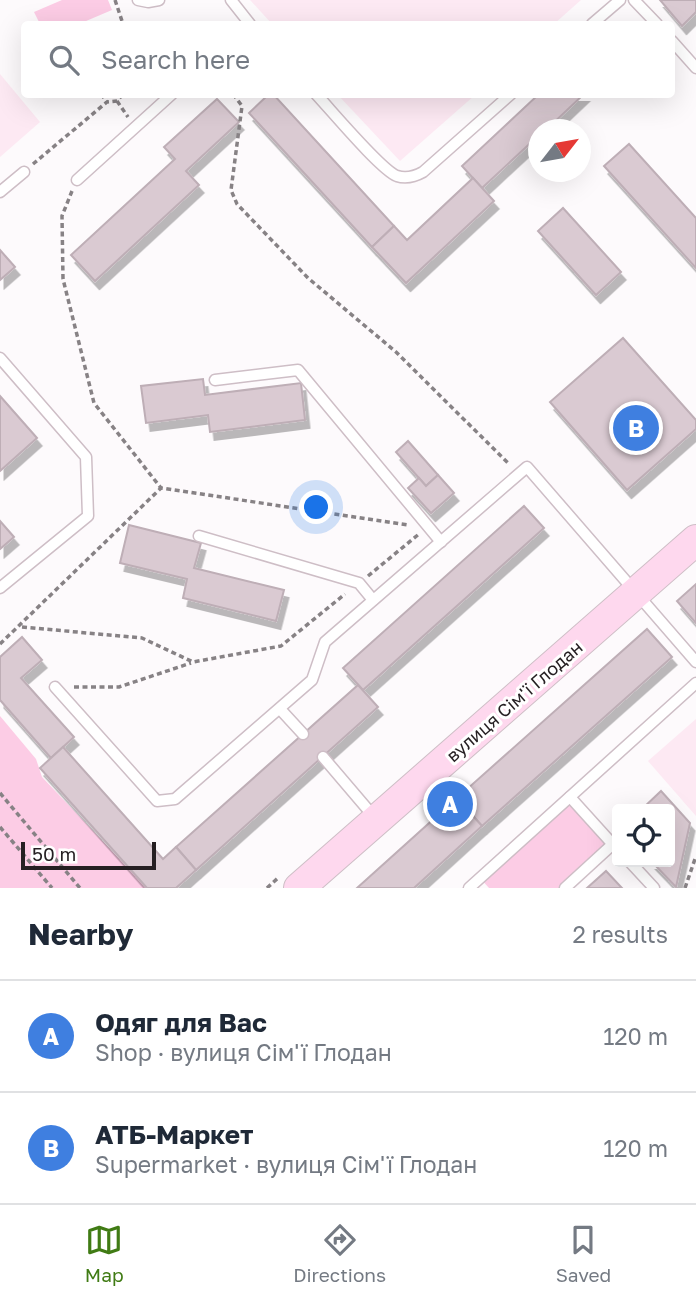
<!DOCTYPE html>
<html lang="en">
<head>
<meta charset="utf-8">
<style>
  :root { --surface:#fff; --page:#f2f2f3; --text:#1f2937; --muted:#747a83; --line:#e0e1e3; --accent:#407b14 }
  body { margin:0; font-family:"Golos Text",sans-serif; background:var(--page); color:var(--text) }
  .controls { position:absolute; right:21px; bottom:21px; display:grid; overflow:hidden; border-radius:7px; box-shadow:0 7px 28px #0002 }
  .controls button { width:63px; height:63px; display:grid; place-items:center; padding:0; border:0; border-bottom:2px solid var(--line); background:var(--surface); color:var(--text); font:35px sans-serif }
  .compass { position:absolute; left:528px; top:119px; width:63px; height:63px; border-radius:50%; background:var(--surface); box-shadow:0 7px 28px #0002; rotate:59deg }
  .scale { position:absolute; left:21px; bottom:18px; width:135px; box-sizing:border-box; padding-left:7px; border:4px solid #251f22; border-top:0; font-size:19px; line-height:24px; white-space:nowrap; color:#251f22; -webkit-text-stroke:5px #fff; paint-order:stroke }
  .you { position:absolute; left:317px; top:508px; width:24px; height:24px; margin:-18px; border:5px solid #fff; border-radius:50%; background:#1a73e8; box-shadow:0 0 0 10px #1a73e833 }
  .badge { display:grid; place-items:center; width:46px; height:46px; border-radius:50%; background:var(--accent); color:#fff; font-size:23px; font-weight:700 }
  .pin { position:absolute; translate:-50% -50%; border:4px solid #fff; box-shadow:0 2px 7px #0006 }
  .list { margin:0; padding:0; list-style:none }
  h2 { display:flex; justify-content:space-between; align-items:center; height:91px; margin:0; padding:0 28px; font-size:30px }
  h2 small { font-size:23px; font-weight:400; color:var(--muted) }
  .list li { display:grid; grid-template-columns:46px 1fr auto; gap:21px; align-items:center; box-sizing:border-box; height:112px; padding:0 28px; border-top:2px solid var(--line) }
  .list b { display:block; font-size:26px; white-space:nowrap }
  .list p { margin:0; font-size:23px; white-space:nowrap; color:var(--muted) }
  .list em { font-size:23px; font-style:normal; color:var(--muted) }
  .icon { flex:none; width:38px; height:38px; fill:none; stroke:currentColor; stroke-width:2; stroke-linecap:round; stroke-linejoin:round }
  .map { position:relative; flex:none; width:696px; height:888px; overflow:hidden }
  .search { position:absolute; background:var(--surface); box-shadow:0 7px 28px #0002; left:21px; right:21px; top:21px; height:77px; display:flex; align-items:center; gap:18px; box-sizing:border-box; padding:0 24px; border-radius:7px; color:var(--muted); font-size:26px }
  .sheet { height:315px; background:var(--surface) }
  nav { display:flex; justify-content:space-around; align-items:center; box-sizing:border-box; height:98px; border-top:2px solid var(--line); background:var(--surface); font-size:19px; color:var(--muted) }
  nav a { display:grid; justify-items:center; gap:4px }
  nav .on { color:var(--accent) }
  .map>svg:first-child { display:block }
  .built { fill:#fde9f3 }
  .green { fill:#fccce5 }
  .building { fill:#dacad2; stroke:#beaeb6; stroke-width:2; filter:url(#shadow) }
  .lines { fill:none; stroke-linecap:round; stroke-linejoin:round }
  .lane-casing { stroke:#cebec6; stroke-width:13 }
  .secondary-casing { stroke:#cebec6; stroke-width:32 }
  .path { stroke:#878285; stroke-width:3.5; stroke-dasharray:5 3.5; stroke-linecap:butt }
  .lane { stroke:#fff; stroke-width:10 }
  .secondary { stroke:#fed8ee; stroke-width:30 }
  .labels { text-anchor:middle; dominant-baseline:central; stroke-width:6; stroke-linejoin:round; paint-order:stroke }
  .street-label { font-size:18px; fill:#251f22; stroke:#fff }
</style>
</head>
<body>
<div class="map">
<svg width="696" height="888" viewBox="0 0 696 888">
  <defs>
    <filter id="shadow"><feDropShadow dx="4.5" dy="8" stdDeviation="0" flood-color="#0004"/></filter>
  </defs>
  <rect width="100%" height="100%" fill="#fdfafc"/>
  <g class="built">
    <polygon points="250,0 581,0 554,24 272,24"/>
    <polygon points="0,74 40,122 0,157"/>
    <polygon points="338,95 475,95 400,161"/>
    <polygon points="696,719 696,816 648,761"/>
  </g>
  <g class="green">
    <polygon points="62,0 108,0 112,10 79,24 40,24 34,12"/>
    <polygon points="0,716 36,759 42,777 147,888 0,888"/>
    <polygon points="570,797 613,844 565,888 489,888 480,878"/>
  </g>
  <g class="building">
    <polygon points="660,0 696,0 696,12 682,26"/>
    <polygon points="269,94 273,94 394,226 372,247 249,113"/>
    <polygon points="539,94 584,94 546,130 538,130 538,136 482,188 462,166"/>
    <polygon points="217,99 239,122 186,171 199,185 95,281 71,255 175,159 164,147"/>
    <polygon points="629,144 696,218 696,268 604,166"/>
    <polygon points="473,178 494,201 406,283 372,247 394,226 407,240"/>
    <polygon points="563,208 621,272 596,295 538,231"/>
    <polygon points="0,250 15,267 0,280"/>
    <polygon points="623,338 696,420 696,429 627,490 550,402"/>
    <polygon points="203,379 205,395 301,383 305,420 210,432 208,415 146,423 141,386"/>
    <polygon points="0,396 37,438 0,471"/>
    <polygon points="408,441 438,475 426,486 396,452"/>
    <polygon points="438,475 454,493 431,513 408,488 419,478 426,486"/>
    <polygon points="524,506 544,528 363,690 343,668"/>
    <polygon points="0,521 14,537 0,549"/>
    <polygon points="129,525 201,543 194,568 284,590 276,621 183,598 187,579 120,563"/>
    <polygon points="696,584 696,623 677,601"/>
    <polygon points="647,629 672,657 482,826 457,798"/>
    <polygon points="22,637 42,660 21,678 74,737 51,758 0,700 0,657"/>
    <polygon points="358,685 378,707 196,870 176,847"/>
    <polygon points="63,747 163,859 176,847 196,870 176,888 147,888 40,768"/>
    <polygon points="661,791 690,823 676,887 652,862 670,862 670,809 642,809"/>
    <polygon points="457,798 482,826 414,888 357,888"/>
    <polygon points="606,871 622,888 587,888"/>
  </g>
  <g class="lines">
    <g class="lane-casing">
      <g id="lane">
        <polyline points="138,0 148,2 159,0"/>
        <polyline points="231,0 250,24"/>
        <polyline points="634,0 657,24"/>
        <polyline points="592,24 620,0"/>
        <polyline points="672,41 696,68"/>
        <path d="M316 94C331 110 381 170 397 176 406 179 414 177 423 172L511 94"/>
        <polyline points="77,180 172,94"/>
        <polyline points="0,192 24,172"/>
        <polyline points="0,358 86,457 88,516 0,588"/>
        <polyline points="215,380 298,370 441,542"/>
        <polyline points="199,536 359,583 373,600"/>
        <polyline points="55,687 157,801 175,799 312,680 325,642 527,467 696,662"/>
        <polyline points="280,709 303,734"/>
        <polyline points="323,757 375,818"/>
        <polyline points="570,797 617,849"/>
        <polyline points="630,862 654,888"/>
        <polyline points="469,888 696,683"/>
        <polyline points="565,888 613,844"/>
      </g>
    </g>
    <g class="secondary-casing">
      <polyline id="secondary" points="299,888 696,540"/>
    </g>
    <g class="path">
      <polyline points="115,0 123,24"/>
      <polyline points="101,94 107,102"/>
      <polyline points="233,94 242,106 231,190 237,204 308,278 396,352 510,465"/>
      <polyline points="117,101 128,117"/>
      <polyline points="33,164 107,102 117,101 123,94"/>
      <polyline points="72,191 62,216 63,279 94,403 161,488"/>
      <polyline points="368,576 419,534"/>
      <polyline points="22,627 142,638 193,662 281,646 345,594"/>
      <polyline points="0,644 161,488 408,525"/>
      <polyline points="74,687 119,687 191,663"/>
      <polyline points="0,793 80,888"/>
      <polyline points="0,827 52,888"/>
      <polyline points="267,888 278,878"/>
      <polyline points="685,888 696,856"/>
    </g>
    <use href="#lane" class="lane"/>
    <use href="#secondary" class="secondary"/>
  </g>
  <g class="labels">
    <g class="street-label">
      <text transform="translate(514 701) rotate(-41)">вулиця Сім'ї Глодан</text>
    </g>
  </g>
</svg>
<div class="controls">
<button><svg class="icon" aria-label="locate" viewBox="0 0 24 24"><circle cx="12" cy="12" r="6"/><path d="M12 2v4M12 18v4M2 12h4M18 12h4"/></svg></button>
</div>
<svg class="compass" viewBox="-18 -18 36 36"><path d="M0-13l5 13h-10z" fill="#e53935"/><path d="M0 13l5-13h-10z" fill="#747a83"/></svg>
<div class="scale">50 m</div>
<div class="you"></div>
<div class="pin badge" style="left:450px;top:804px;background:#3f7fe0">A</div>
<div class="pin badge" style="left:636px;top:428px;background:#3f7fe0">B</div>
<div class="search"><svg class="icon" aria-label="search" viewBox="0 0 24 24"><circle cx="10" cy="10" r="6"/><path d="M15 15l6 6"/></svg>Search here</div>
</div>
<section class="sheet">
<h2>Nearby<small>2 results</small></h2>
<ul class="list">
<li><span class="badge" style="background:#3f7fe0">A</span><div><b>Одяг для Вас</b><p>Shop · вулиця Сім'ї Глодан</p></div><em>120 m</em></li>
<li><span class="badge" style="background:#3f7fe0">B</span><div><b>АТБ-Маркет</b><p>Supermarket · вулиця Сім'ї Глодан</p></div><em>120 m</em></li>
</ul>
</section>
<nav>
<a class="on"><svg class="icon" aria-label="map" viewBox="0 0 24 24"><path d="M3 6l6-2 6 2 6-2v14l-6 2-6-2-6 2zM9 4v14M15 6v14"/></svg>Map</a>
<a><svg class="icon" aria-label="directions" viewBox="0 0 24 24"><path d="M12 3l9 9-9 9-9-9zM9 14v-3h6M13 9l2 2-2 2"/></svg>Directions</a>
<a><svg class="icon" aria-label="saved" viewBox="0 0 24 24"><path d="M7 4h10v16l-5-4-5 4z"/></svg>Saved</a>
</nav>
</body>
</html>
